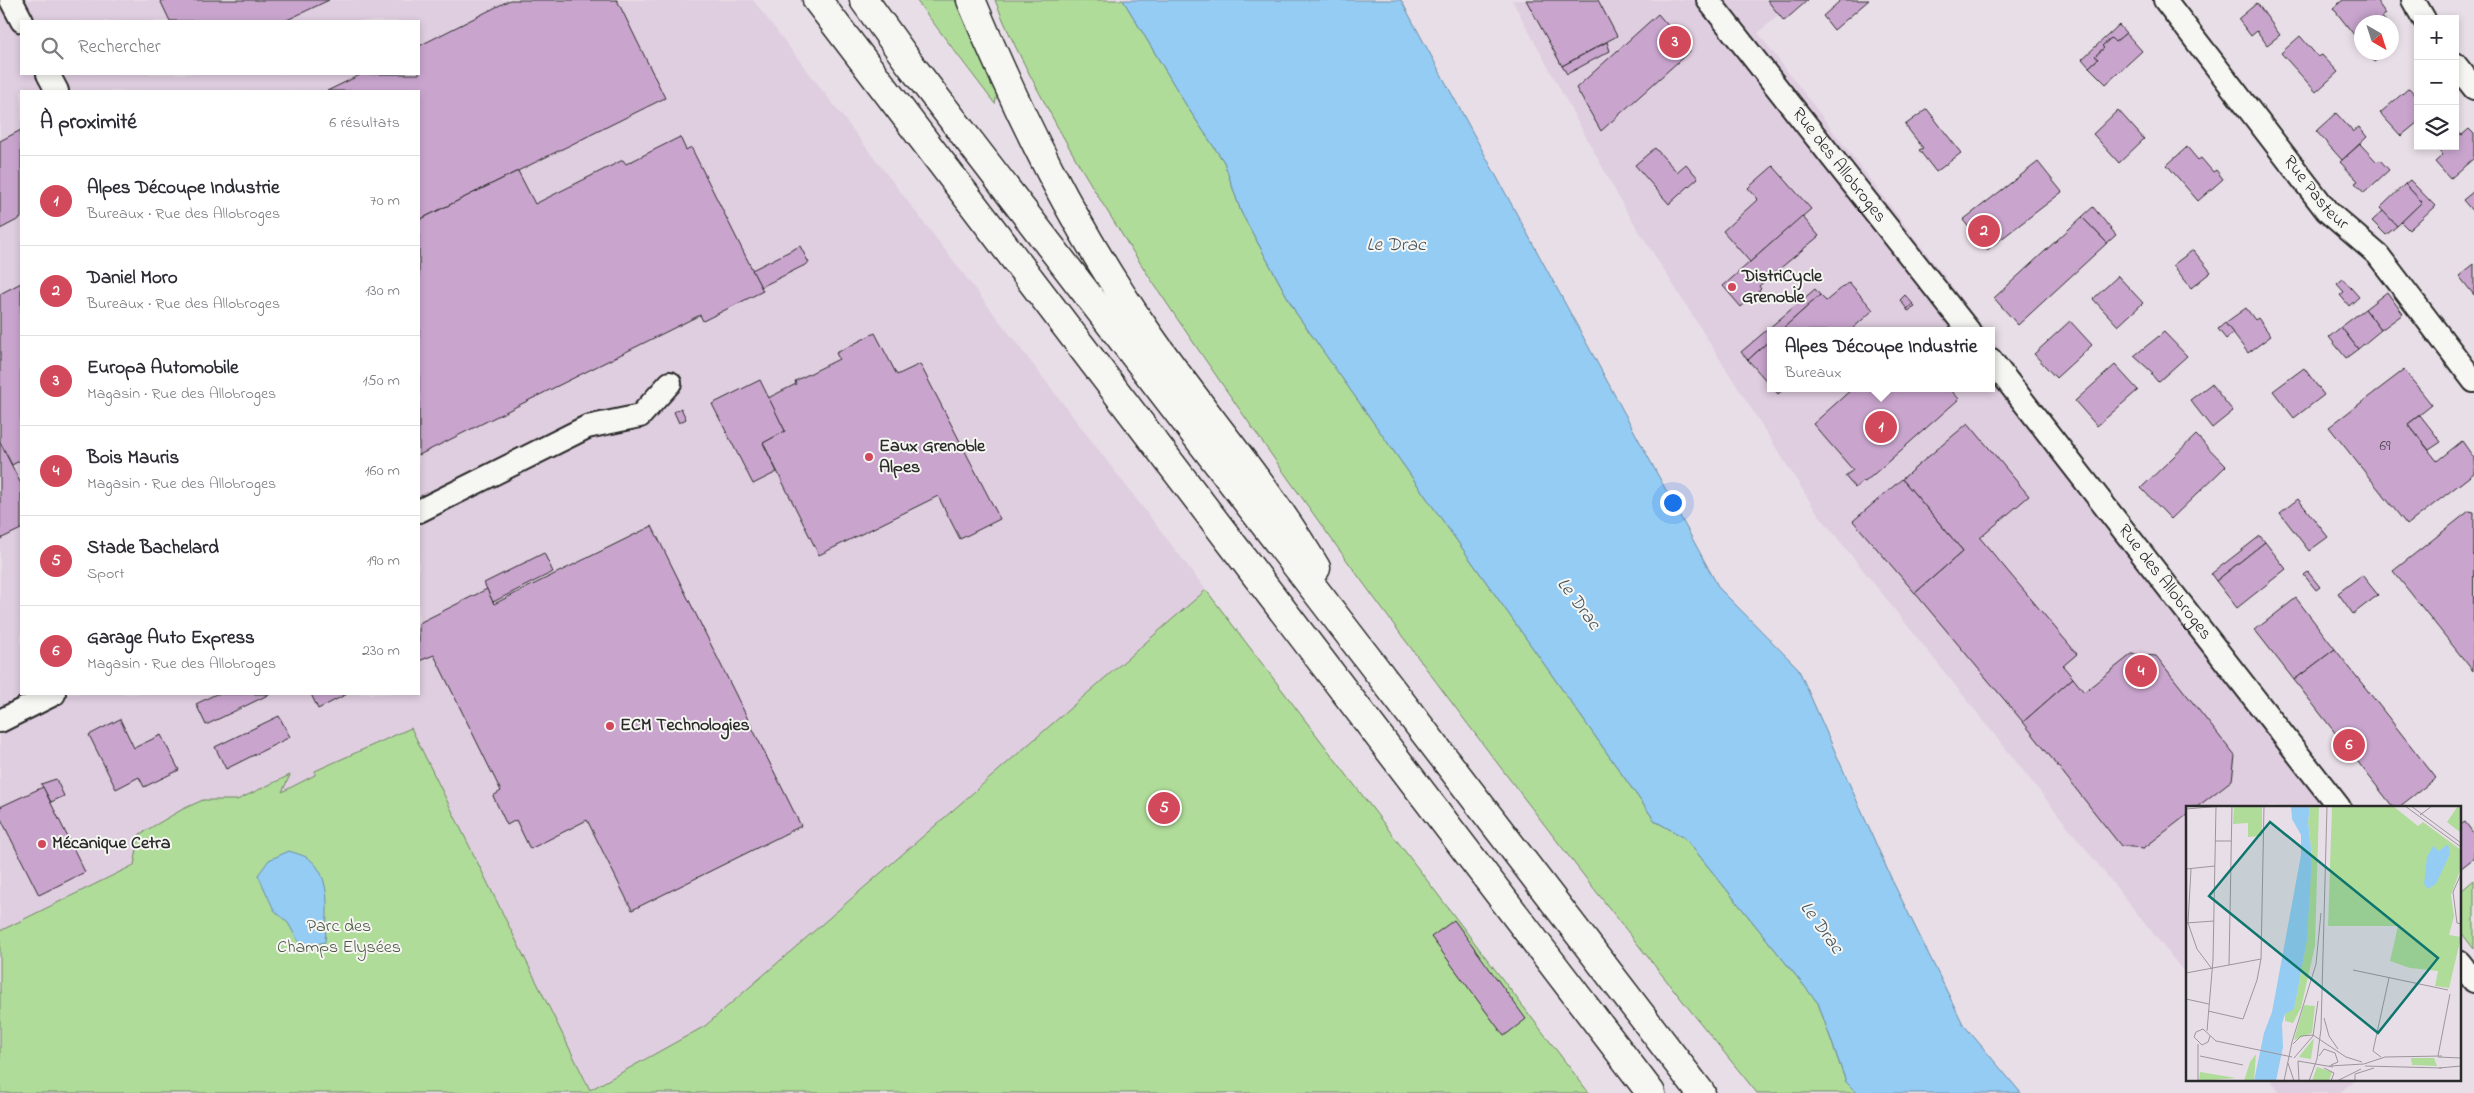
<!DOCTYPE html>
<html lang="fr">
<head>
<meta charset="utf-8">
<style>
  :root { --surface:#fff; --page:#f7f7f7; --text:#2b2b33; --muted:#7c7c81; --line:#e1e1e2; --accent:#d1495b }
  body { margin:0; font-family:"Indie Flower",sans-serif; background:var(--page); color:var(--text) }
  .controls { position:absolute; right:15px; top:15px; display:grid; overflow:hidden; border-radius:0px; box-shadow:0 2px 8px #0003 }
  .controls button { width:45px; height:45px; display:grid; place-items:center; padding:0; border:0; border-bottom:1px solid var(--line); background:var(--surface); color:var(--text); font:25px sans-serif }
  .compass { position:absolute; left:2354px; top:15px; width:45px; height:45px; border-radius:50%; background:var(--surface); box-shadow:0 2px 8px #0003; rotate:141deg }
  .you { position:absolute; left:1672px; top:502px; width:18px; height:18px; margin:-12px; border:4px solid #fff; border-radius:50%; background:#1a73e8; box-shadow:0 0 0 8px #1a73e833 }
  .badge { display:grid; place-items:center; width:32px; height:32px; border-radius:50%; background:var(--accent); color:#fff; font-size:16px; font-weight:700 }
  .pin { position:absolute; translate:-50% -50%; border:2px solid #fff; box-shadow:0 1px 5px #0006 }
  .popup { position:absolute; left:1767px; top:327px; width:228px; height:65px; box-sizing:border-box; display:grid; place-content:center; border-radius:0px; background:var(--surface); filter:drop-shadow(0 1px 4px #0005); font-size:16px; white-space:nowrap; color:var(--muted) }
  .popup b { font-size:19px; color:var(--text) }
  .popup::after { content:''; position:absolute; left:50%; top:100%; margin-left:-10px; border:10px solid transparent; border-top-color:var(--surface) }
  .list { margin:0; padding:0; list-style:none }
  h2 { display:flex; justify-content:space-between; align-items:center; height:65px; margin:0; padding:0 20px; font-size:21px }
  h2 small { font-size:16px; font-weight:400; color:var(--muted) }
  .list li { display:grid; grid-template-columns:32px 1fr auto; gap:15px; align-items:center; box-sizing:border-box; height:90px; padding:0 20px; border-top:1px solid var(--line) }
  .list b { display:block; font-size:19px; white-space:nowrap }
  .list p { margin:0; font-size:16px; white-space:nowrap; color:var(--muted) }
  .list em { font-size:16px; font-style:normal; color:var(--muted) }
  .icon { flex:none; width:28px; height:28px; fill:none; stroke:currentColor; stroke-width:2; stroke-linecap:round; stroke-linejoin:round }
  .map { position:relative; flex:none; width:2474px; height:1093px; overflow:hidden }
  .search { position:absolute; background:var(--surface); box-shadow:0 2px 8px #0003; left:20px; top:20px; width:400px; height:55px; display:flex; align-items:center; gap:12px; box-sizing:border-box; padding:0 18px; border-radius:0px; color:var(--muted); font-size:19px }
  .panel { position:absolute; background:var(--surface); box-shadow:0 2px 8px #0003; left:20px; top:90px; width:400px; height:605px; border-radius:0px }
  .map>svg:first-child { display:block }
  .built { fill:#dfcde0; fill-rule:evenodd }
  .green { fill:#b0dc9a; stroke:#6e8462 }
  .water { fill:#95ccf4; stroke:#6b8ca4 }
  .building { fill:#c9a5ce; stroke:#2b2b2b }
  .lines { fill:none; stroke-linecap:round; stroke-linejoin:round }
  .street-casing { stroke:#2b2b2b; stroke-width:26 }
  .highway-casing { stroke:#2b2b2b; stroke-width:31 }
  .street { stroke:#f6f6f2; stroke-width:22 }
  .highway { stroke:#f6f6f2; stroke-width:28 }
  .poi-dot { fill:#d1495b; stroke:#f6f6f2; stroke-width:2 }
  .labels { text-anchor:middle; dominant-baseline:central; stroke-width:4; stroke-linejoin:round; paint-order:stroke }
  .number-label { font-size:15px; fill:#524a54 }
  .street-label { font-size:18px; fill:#2b2b2b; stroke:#f6f6f2 }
  .poi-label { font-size:18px; font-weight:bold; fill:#2b2b2b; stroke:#f6f6f2; text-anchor:start }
  .park-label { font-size:18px; fill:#4c5747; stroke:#f6f6f2 }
  .water-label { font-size:19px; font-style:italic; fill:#46535d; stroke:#f6f6f2 }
  .inset-road { fill:none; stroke:#9c969c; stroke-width:1 }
  .view { fill:#0f766e; fill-opacity:0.15; stroke:#0f766e; stroke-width:2.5 }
  .inset-edge { fill:none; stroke:#2b2b2b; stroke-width:2.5 }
</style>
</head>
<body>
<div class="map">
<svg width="2474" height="1093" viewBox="0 0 2474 1093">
  <rect width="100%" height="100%" fill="#e8dee7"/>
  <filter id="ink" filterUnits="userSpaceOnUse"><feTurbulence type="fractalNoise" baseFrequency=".02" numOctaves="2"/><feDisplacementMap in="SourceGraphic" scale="10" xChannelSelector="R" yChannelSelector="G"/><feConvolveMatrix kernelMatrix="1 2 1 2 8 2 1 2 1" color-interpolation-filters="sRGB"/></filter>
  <g filter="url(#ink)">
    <g class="built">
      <path d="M0 0H753L1206 590 705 1026 590 1090 411 728 0 932ZM21 21H419V74H21ZM21 91H419V694H21Z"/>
      <polygon points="1512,0 1795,0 1758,33 1986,331 1771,331 1771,388 1991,388 1991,338 2350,807 2188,807 2188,977 1816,511 1624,207"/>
      <polygon points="2270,1079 2356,1079 2339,1093 2280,1093"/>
    </g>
    <g class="green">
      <polygon points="916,0 955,0 998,90 995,104"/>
      <path d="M995 0H1123L1188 108 1224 162 1241 212 1296 313 1655 821 1685 838 1818 1003 1846 1082 1857 1093H1757C1582 878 1413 657 1254 430 1185 331 1116 232 1057 126 1035 84 1012 44 995 0Z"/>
      <polygon points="1206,590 1589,1093 0,1093 0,931 134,865 140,834 183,809 203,800 237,800 290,775 282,792 315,775 315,771 411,728 590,1090 705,1026"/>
      <polygon points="2474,880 2474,949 2460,931 2460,892"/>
    </g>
    <g class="water">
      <polygon points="1123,0 1401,0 1719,588 1798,668 1892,880 1963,1024 2021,1093 1857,1093 1846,1082 1818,1003 1685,838 1655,821 1296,313 1241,212 1224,162 1188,108"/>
      <path d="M289 851C295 853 303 855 308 858 333 875 327 916 325 942L302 948 288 923 274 910 258 875 269 860Z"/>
    </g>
    <g class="building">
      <polygon points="160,0 329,0 285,21 170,21"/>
      <polygon points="510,0 617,0 665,98 419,220 419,91 327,91 362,74 419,74 419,46"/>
      <polygon points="1526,0 1598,0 1617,36 1562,66"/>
      <polygon points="1767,0 1808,0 1784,21"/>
      <polygon points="1841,0 1869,0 1834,30 1823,16"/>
      <polygon points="2343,0 2376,0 2386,14 2382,17 2386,22 2362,22 2362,45 2333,8"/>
      <polygon points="2257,3 2280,35 2267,45 2257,31 2251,36 2238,19"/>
      <polygon points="1658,14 1690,51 1601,131 1576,88"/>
      <polygon points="2119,25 2126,33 2115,42 2111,38 2102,46 2104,48 2095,56 2098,59 2089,67 2082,59"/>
      <polygon points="2126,33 2142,51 2106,84 2089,67 2098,59 2095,56 2104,48 2102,46 2111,38 2115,42"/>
      <polygon points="2300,36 2318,57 2322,55 2338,72 2316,92 2281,53"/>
      <polygon points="1607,42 1610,51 1567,74 1562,66"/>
      <polygon points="2367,52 2387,52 2374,62"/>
      <polygon points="2409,88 2418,98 2418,122 2401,136 2380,113"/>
      <polygon points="1927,109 1961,153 1936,172 1919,150 1923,148 1905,125"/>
      <polygon points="2118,110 2144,139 2119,163 2093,134"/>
      <polygon points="2336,113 2353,132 2359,127 2367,137 2342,160 2316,131"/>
      <polygon points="2469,129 2474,134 2474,158 2450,179 2435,162 2443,155 2439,150 2443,146 2455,146 2455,136 2459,133 2462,135"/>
      <polygon points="21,130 21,218 0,229 0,141"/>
      <polygon points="680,137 686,150 691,147 763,291 703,321 700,315 419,455 419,220 518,171 535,204 623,160 626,164"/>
      <polygon points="2360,144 2377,162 2380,160 2389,170 2364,193 2355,183 2358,181 2340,162"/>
      <polygon points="2187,147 2198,160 2201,158 2213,172 2216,170 2223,179 2198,201 2167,165"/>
      <polygon points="1655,148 1677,172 1686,164 1698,178 1669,204 1635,165"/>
      <polygon points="2038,162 2062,192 1987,250 1963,220"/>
      <polygon points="1773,166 1811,209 1750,262 1723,231 1758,199 1748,188"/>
      <polygon points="2410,180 2435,206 2409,230 2401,222 2422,202 2405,184"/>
      <polygon points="2405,184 2422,202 2397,226 2380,208"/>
      <polygon points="2474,191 2474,213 2463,200"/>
      <polygon points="2093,207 2116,235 2107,243 2082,217"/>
      <polygon points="2383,211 2397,226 2386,235 2372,221"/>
      <polygon points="1802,216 1819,236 1759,286 1761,289 1741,307 1723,286"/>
      <polygon points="2082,217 2107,243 2018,325 1994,298"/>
      <polygon points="800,246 809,263 761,287 752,270"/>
      <polygon points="2193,250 2211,272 2191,288 2173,265"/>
      <polygon points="2474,264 2474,295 2459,276"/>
      <polygon points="2118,276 2143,303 2118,326 2093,299"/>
      <polygon points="2343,279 2359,297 2349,306 2340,295 2344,292 2337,284"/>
      <polygon points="1849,282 1873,310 1850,331 1780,331 1820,295 1826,301"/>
      <polygon points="21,283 21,460 12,465 0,442 0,294"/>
      <polygon points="1815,289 1820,295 1780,331 1771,331 1771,339 1748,360 1741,352"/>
      <polygon points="2387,292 2403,314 2381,330 2365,309"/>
      <polygon points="1905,295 1913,304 1907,309 1900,300"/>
      <polygon points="1913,304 1915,307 1908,311 1907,309"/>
      <polygon points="2246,308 2255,320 2258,318 2271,336 2248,353 2225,323"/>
      <polygon points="2365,309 2381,330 2358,349 2341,327"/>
      <polygon points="2070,321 2092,345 2056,378 2034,354"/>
      <polygon points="2225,323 2233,333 2226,339 2218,329"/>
      <polygon points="2341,327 2358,349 2346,358 2329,337"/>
      <polygon points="2164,332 2187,356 2158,382 2151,374 2153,373 2134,356"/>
      <polygon points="875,333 897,375 920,364 1000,519 960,539 938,496 819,555 763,443 785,431 768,398 796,384 795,381 839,359 836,353"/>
      <polygon points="1771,339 1771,386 1748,360"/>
      <polygon points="2115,365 2138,390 2097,426 2075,401"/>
      <polygon points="2304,368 2324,395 2294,418 2273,391"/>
      <polygon points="2404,370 2432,405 2408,424 2437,461 2462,441 2474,458 2474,473 2407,525 2329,427"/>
      <polygon points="760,380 785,431 763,443 777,472 753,484 712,404"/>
      <polygon points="2211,384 2233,411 2212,428 2190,400"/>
      <polygon points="1773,388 1785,388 1778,394"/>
      <polygon points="1853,388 1949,388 1959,399 1865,482 1863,481 1855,488 1845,476 1853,470 1813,424"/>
      <polygon points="681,408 686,419 679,423 674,412"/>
      <polygon points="2420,415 2441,442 2429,450 2408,424"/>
      <polygon points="1968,423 2029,496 1980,538 2077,654 2063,666 2073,678 2023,722 1915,593 1963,551 1902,479"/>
      <polygon points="2196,435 2226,466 2171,519 2141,488"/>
      <polygon points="0,442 21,484 21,529 0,539"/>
      <polygon points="1902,479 1963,551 1915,593 1853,521"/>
      <polygon points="2298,499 2328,537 2309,551 2280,513"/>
      <polygon points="2469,511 2474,512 2473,671 2393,571"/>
      <polygon points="652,526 801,826 632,910 587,820 530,849 516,820 507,825 493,796 501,791 434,655 419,661 419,623 487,589 494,604"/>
      <polygon points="2260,536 2265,542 2216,581 2211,574"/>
      <polygon points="2265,542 2286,569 2237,608 2216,581"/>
      <polygon points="544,553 553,572 493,602 484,583"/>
      <polygon points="2308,572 2320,587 2316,590 2304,575"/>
      <polygon points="2362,575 2378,595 2353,614 2338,593"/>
      <polygon points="2296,598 2335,649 2294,680 2255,630"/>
      <polygon points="2335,649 2436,778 2399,807 2393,807 2294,680"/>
      <polygon points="2132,654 2156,656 2235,756 2232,780 2197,807 2188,807 2188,814 2144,848 2121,846 2023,722 2073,678 2084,692"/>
      <polygon points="216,694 270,694 206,725 196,704"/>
      <polygon points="311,694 347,694 318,709"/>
      <polygon points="279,716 290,737 226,769 215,747"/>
      <polygon points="120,719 134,748 161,735 179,770 144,787 139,777 116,789 89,735"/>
      <polygon points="56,779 64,796 51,802 41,784"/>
      <polygon points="43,787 85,872 39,895 0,817 0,807"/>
      <polygon points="2465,822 2474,834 2474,858 2460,869 2460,825"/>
      <polygon points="1454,920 1526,1019 1504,1036 1431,937"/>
    </g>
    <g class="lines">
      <g class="street-casing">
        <g id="street">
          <polyline points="11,0 22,21"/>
          <path id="s1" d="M1708 0 1969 331"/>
          <path id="s2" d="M2165 0 2327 211 2378 255 2474 381"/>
          <polyline points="2413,0 2424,19"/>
          <polyline points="2455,64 2474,88"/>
          <polyline points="48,74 57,91"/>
          <path id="s3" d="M1991 360 2339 807"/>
          <polyline points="419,511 587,427 640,416 670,383"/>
          <polyline points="0,721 54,694"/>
          <polyline points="2460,963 2474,981"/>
        </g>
      </g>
      <g class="highway-casing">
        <g id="highway">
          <polyline points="817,0 1651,1093"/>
          <path d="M864 0 910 64C1173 407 1439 749 1701 1093"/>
          <path d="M971 0C1019 115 1074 228 1146 331 1201 411 1266 484 1316 568"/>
        </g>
      </g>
      <use href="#street" class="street"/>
      <use href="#highway" class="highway"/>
    </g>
  </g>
  <g class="poi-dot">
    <circle cx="1732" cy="287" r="5"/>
    <circle cx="869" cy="457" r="5"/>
    <circle cx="610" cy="726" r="5"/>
    <circle cx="42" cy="844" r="5"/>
  </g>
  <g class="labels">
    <g class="number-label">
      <text x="2385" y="446">69</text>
    </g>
    <g class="street-label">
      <text stroke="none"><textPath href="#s1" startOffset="211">Rue des Allobroges</textPath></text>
      <text stroke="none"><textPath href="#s2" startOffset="245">Rue Pasteur</textPath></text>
      <text stroke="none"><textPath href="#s3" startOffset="282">Rue des Allobroges</textPath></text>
    </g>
    <g class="poi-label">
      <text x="1742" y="277">DistriCycle<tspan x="1742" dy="21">Grenoble</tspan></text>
      <text x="879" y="447">Eaux Grenoble<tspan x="879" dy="21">Alpes</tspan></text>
      <text x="620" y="726">ECM Technologies</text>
      <text x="52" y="844">Mécanique Cetra</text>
    </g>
    <g class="park-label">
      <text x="339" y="927">Parc des<tspan x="339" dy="21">Champs Elysées</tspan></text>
    </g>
    <g class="water-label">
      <text x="1396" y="245">Le Drac</text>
      <text transform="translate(1578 604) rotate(53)">Le Drac</text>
      <text transform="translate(1821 928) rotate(54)">Le Drac</text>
    </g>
  </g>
  <g transform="translate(2186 806)">
    <rect width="275" height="275" fill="#e8dee7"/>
    <path d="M76 0V30L62 31V17L47 18 48 1ZM124 0H133L129 140 115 202 107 217 99 215V208L108 202 119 144 126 51 122 16ZM146 0H207L232 20 237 16 275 44V62L265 89 268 110 263 129 275 131 263 182 249 180 252 165 224 162 204 155 212 120H142ZM272 0H275V27L261 16ZM118 199 129 200 126 227 108 234ZM128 232 125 253 113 251 115 248ZM70 248 68 275H58L64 256ZM225 252H248L251 260 226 259ZM131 261 146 266 143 275H126ZM14 266 50 272 13 275Z" fill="#b0dc9a"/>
    <path d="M105 0H124L122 16 126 51 121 134 108 203 99 208 96 218 97 241 90 275H68L78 227 86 206 115 49V29L106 13ZM262 38 264 48 250 78 242 83 238 78 241 51 247 40 253 45Z" fill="#95ccf4"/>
    <path class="inset-road" d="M219 0 275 41M225 0 275 37M0 3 36 0M234 9 246 0M29 35H45M0 63 29 60M5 63 2 117 11 143 26 163M275 68 267 86 271 117 275 118M0 117 28 115M43 159 46 0M167 164 262 184M0 167 75 153M0 193 23 198M22 205 57 213 71 174 75 153 78 0M138 212 143 230 152 243M21 225 27 154 30 0M24 230 22 236 16 239 8 231 10 226 17 223 30 235 106 251M107 238 115 230 127 229 160 251 176 256M14 250 57 259M133 250 138 243 149 247 152 256 145 259M252 250 264 188M195 251 187 245 203 172M252 251 275 252M108 252 127 230 132 195M102 257 108 275M143 260 178 258 199 251 256 250M179 260 256 262M138 262 148 267 145 275M253 262 275 260M12 275V238M98 275 106 236 130 158 135 107M113 275 112 255 147 261M123 275 131 253 135 223 141 0M151 275 175 263M169 275V268L188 262"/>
    <path class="view" d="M84 16 252 152 192 227 23 90Z"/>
    <rect width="275" height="275" class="inset-edge"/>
  </g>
</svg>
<div class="controls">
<button>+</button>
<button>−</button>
<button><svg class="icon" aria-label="layers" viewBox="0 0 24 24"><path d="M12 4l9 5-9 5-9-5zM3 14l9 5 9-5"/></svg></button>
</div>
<svg class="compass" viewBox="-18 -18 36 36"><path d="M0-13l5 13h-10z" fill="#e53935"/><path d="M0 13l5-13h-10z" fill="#7c7c81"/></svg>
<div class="you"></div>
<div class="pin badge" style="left:1881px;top:427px">1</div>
<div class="popup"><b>Alpes Découpe Industrie</b>Bureaux</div>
<div class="pin badge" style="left:1984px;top:231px">2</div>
<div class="pin badge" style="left:1675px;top:42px">3</div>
<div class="pin badge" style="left:2141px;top:671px">4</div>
<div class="pin badge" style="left:1164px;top:808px">5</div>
<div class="pin badge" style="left:2349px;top:745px">6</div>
<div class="search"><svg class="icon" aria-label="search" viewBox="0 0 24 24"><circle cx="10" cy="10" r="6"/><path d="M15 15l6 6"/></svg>Rechercher</div>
<section class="panel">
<h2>À proximité<small>6 résultats</small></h2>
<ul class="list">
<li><span class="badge">1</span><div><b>Alpes Découpe Industrie</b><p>Bureaux · Rue des Allobroges</p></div><em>70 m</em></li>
<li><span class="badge">2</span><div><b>Daniel Moro</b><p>Bureaux · Rue des Allobroges</p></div><em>130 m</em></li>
<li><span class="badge">3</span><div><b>Europa Automobile</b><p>Magasin · Rue des Allobroges</p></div><em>150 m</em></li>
<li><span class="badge">4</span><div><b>Bois Mauris</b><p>Magasin · Rue des Allobroges</p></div><em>160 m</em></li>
<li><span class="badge">5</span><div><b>Stade Bachelard</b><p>Sport</p></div><em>190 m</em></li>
<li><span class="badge">6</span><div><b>Garage Auto Express</b><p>Magasin · Rue des Allobroges</p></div><em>230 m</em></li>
</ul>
</section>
</div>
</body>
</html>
